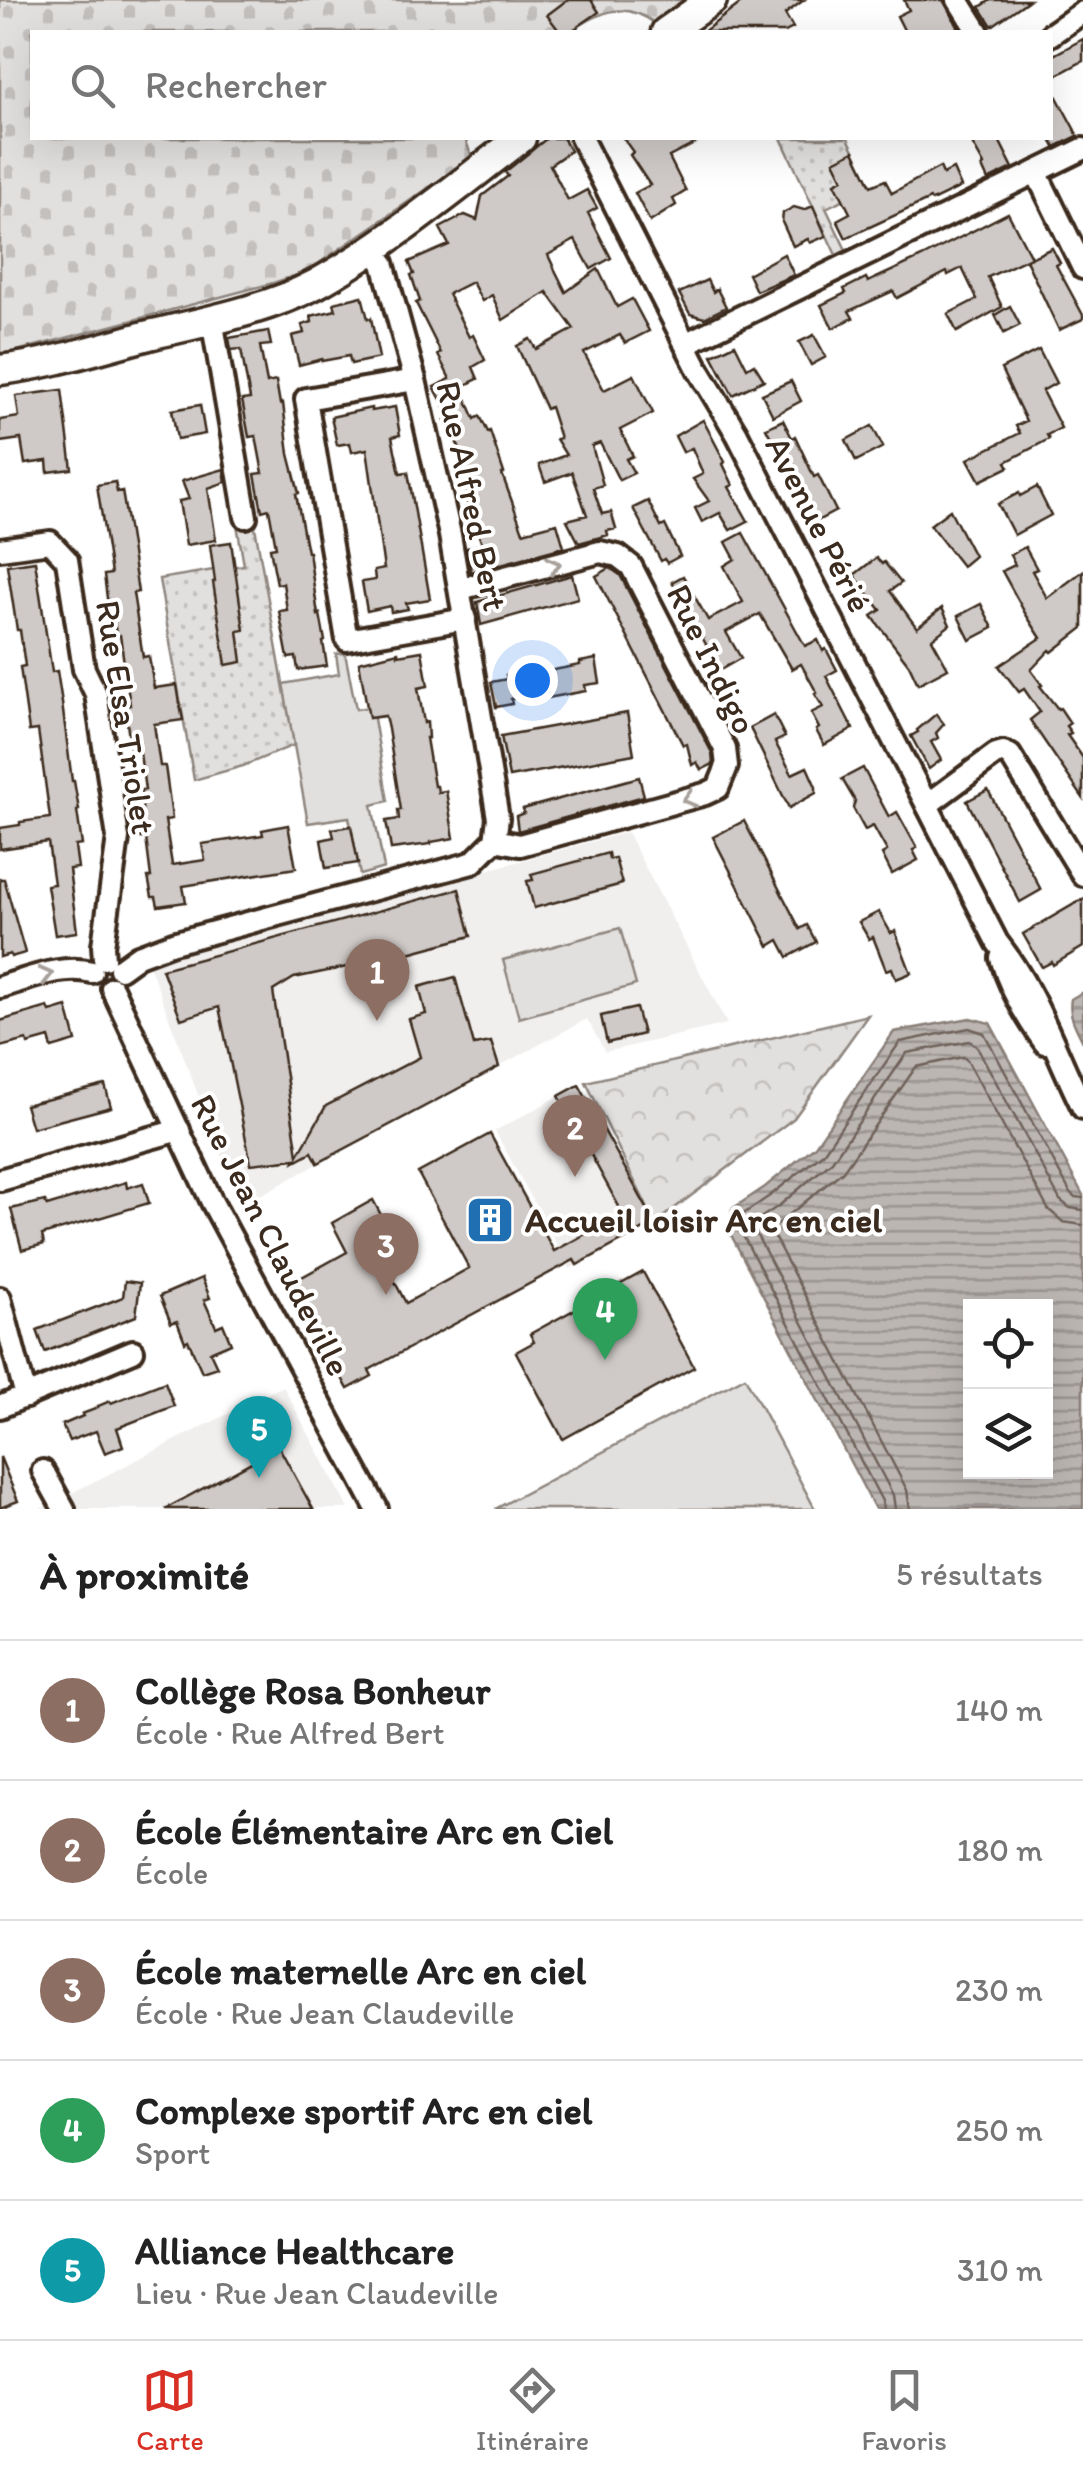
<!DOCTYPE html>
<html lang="fr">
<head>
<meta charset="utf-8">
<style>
  :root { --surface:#fff; --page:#f6f6f6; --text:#222; --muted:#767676; --line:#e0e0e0; --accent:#d93025 }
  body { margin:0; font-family:Itim,sans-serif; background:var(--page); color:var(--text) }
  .controls { position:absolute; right:30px; bottom:30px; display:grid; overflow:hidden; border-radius:0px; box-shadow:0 10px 40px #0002 }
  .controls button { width:90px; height:90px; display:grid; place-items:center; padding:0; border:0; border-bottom:2px solid var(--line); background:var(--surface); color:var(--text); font:50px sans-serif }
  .you { position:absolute; left:532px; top:680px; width:35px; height:35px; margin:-25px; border:8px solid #fff; border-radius:50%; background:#1a73e8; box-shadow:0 0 0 15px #1a73e833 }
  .badge { display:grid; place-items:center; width:65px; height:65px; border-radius:50%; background:var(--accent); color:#fff; font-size:32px; font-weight:700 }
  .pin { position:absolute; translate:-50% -82px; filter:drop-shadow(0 2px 5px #0008) }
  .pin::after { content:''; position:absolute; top:52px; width:35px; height:30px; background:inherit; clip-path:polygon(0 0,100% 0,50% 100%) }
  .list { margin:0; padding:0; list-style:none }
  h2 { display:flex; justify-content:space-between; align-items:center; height:130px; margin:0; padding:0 40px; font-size:42px }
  h2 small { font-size:32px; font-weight:400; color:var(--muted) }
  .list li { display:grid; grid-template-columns:65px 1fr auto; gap:30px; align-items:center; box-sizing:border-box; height:140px; padding:0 40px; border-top:2px solid var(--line) }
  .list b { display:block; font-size:38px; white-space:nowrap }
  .list p { margin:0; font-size:32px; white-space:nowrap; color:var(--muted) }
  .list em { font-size:32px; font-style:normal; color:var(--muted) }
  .icon { flex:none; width:55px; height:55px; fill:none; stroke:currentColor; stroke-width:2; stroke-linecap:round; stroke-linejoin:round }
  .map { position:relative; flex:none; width:1083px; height:1509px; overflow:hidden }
  .search { position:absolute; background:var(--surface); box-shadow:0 10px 40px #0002; left:30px; right:30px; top:30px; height:110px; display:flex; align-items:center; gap:25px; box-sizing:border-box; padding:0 35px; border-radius:0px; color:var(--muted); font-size:38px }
  .sheet { height:830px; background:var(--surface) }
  nav { display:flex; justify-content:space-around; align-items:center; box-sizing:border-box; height:140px; border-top:2px solid var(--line); background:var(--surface); font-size:28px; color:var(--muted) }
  nav a { display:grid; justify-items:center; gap:5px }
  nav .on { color:var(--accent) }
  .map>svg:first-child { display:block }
  .built { fill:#f1efee }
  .grass { fill:#e2e0de; stroke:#8e857e; stroke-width:2.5 }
  .cemetery { fill:url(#cemetery-stones); stroke:#8e857e; stroke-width:2.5 }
  .park { fill:url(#park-crowns); stroke:#8e857e; stroke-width:2.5 }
  .garden { fill:url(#garden-dots); stroke:#8e857e; stroke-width:2.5 }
  .water { fill:url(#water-rules); stroke:#887e77; stroke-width:2.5; fill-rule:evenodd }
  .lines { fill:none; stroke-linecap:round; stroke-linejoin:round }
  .shore { stroke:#6f625a; stroke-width:2.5 }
  .building { fill:#cfcac7; stroke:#3b2a1e; stroke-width:2.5 }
  .street-casing { stroke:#3b2a1e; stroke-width:28 }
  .secondary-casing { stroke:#3b2a1e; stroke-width:35 }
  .street { stroke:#fff; stroke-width:20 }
  .secondary { stroke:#fff; stroke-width:28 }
  .oneway { stroke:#a79f9a }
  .labels { text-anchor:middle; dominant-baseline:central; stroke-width:8; stroke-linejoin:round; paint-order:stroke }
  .street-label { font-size:35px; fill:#3b2a1e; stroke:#fff }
  .poi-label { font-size:35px; font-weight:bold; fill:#3b2a1e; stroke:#fff; text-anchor:start }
</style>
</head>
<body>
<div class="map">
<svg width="1083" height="1509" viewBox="0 0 1083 1509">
  <defs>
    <pattern id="cemetery-stones" width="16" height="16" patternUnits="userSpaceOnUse" patternTransform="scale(2.5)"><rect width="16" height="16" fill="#e2e0de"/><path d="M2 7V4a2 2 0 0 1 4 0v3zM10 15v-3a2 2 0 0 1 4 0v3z" fill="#c3c0be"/></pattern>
    <pattern id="park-crowns" width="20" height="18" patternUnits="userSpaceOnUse" patternTransform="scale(2.5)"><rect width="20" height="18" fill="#e2e0de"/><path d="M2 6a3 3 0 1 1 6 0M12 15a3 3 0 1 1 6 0" fill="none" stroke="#c3c0be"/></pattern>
    <pattern id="garden-dots" width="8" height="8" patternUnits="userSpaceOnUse" patternTransform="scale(2.5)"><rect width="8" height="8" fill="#e2e0de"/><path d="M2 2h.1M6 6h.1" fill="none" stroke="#c3c0be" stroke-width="1.8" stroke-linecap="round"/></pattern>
    <pattern id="water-rules" width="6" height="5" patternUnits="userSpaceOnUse" patternTransform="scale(2.5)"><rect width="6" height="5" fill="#bcb6b3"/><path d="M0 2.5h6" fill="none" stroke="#9a9491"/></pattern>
  </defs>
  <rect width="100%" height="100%" fill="#fff"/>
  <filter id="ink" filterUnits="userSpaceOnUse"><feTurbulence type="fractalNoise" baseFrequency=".01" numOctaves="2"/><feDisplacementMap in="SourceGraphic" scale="20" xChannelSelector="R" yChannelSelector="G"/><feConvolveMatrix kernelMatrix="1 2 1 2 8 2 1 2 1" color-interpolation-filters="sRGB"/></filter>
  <g filter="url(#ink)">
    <g class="built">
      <polygon points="627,832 727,1024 605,1052 587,1019 240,1206 148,962"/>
      <polygon points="579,1085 655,1223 570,1269 495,1131"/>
      <polygon points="283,1386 349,1509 40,1509"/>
    </g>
    <g class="grass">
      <polygon points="345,653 356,709 372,707 388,801 372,805 384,868 360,875 349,817 308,823 283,684 339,674 336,654"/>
      <polygon points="620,928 636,985 519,1018 503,960"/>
      <polygon points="745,1377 815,1509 495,1509"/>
    </g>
    <path class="cemetery" d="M0 0H687L656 24C624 0 601 11 570 32H32V138H465L472 158 306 272 273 283 13 352 0 353Z"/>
    <polygon class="park" points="868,1015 794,1118 655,1223 586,1082"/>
    <g class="garden">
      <polygon points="781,138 848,138 871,186 826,208 846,250 836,255"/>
      <polygon points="220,331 294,745 243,766 194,780 159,579 244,565 204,334"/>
    </g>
    <g class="water">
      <path d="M1083 992V1042C1076 1027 1068 1016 1071 999Z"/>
      <path d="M970 1018 990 1023 1083 1195V1509H875L729 1231 732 1209 765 1187 815 1146 894 1032ZM970 1306H1046V1472H970Z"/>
    </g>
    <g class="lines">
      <g class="shore">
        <polyline points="883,1509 882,1501 740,1230 742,1215 771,1195 823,1153 900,1042 969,1028 984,1033 1070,1192 1075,1197 1083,1198"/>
        <polyline points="895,1509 893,1495 753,1228 753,1223 780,1205 832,1161 907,1053 969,1041 976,1045 1060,1200 1070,1208 1083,1210"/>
        <polyline points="910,1509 907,1490 772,1233 773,1228 843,1171 916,1067 963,1057 967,1060 1048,1209 1063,1222 1083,1225"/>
      </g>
    </g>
    <g class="building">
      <polygon points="567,0 591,0 599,12 570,32 560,32 547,15"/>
      <polygon points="745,0 804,0 785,14 793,28 785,32 703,32"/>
      <polygon points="904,0 943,0 961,32 905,32 897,16 909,10"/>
      <polygon points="991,0 1029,0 992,26 980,7"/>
      <polygon points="1083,39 1083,61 1055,76 1050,68 1050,57"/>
      <polygon points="1050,84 1078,136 1055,147 1050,138"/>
      <polygon points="547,138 563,138 570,151 550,165 568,200 587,190 597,208 588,213 611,258 591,269 575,240 548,255 555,270 566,292 598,269 617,307 632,299 649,331 625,343 620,335 584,353 604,390 634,375 653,413 620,430 633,456 626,459 634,473 619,480 600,443 592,446 603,485 593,488 602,514 611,512 616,529 607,531 608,535 579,543 567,520 587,515 572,472 545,482 539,465 566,455 556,439 560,438 550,407 546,409 517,346 530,339 536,349 574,329 547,292 503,320 492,295 482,301 472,282 448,294 469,337 473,335 485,360 473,367 478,379 461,387 475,419 480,416 488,432 490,431 504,473 502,474 523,532 557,523 564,547 471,572 467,548 482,544 464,495 475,491 462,453 445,420 451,417 434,387 450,379 438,355 441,353 416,303 420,301 411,275 414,274 409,262 449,245 440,228 465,215 477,220 482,196 508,176 505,172"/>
      <polygon points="623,138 706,138 669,157 686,191 673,199 676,205 650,222 635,193 650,185 630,155 633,152"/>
      <polygon points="969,138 998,138 1013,168 988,180 982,167 984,165"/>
      <polygon points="854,151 871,186 885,180 892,193 940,167 943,174 953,169 961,187 932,201 930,199 846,238 837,220 850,213 835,183 843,179 834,161"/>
      <polygon points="813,206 826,236 810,243 808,239 793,246 782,222 783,213 794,207 804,210"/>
      <polygon points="1008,213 1031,257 988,277 1002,307 957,332 948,314 977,299 962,268 948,275 947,272 897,298 893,291 849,311 853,318 833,328 821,305 846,293 844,289 866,278 868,282 922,257"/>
      <polygon points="1052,248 1060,263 1056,265 1083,315 1083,319 1059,330 1026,260"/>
      <polygon points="784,254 794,275 756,291 748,274"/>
      <polygon points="707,280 713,292 717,289 726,307 704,318 690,314 679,293"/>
      <polygon points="362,296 368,319 371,318 379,358 351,364 349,356 322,361 322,359 299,365 292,336 304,333 302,325 312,322 311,316 336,310 334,303"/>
      <polygon points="1010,306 1020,325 1004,333 995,315"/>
      <polygon points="268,331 271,345 260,346 267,383 276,381 280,404 283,403 289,454 299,493 296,494 307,552 309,552 318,615 320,614 325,641 323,642 327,666 298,670 296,657 288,658 279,611 287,610 283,583 277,584 270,548 276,547 269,509 262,511 255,474 263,473 256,436 249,437 242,400 250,399 241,349 231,350 229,338"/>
      <polygon points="814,335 826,357 811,365 799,342"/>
      <polygon points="735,344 747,368 754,364 764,380 733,395 712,355"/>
      <polygon points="1039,350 1056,383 1042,391 1061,428 1047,435 1049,439 1006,462 1009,467 980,481 968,459 1020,433 1016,426 1026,421 1001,369"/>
      <polygon points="791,381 801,401 773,416 762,394"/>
      <polygon points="62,390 72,469 48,472 47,461 25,464 21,439 0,442 0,420 19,417 16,396"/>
      <polygon points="200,405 205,434 177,439 172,410"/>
      <polygon points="395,407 400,435 392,437 400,473 408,472 430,599 406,603 408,609 391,612 390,606 367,611 362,582 375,580 374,571 384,569 367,449 352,452 350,443 337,445 331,417 371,408 371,411"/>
      <polygon points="703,420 725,462 723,464 733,485 729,487 748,521 730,530 720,513 702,522 695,508 709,501 693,479 703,474 692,448 683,452 675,436"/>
      <polygon points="783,420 792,438 795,436 814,477 818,475 836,511 815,522 766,428"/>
      <polygon points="872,426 883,447 856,461 846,440"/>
      <polygon points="224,469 226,482 208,488 216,540 186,545 179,501 189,499 182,481"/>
      <polygon points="115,482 117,492 122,491 128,527 138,592 133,593 143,657 149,656 154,688 177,685 181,710 183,720 154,724 160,766 165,766 171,810 172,819 165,820 172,865 205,860 202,844 263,835 262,830 288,825 296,868 183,886 186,902 158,906 156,897 152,897 148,877 151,877 146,838 141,838 138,823 143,822 141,790 145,790 139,746 130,747 125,706 130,705 120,635 116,635 114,620 110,621 104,575 111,574 97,485"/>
      <polygon points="1037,487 1051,515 1014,535 998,504 1019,493 1020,496"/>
      <polygon points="648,501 661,527 665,525 680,556 667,563 664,559 661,561 633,508"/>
      <polygon points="950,510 974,556 962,566 930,525"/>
      <polygon points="743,533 805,646 818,640 823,651 826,649 837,670 826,676 853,729 824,745 816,730 819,728 811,713 823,707 815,694 817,693 801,664 792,669 760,614 726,632 741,658 720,670 672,582 683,576 708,620 743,602 724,566 735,559 726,542"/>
      <polygon points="231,542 244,630 238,631 242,662 226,665 213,582 215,581 210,545"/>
      <polygon points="1025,547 1037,569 1032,571 1047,598 1083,571 1083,628 1052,652 1050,650 1031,670 1042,685 1040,686 1058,709 1060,708 1070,723 1066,726 1071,733 1067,735 1083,758 1083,798 1030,720 1040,712 1024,689 1019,692 999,666 1041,638 1025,613 1002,571 1015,565 1010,555"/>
      <polygon points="876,558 882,564 884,562 901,583 890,591 917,628 942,608 950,625 932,639 948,668 918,684 909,665 872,616 881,610 854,575"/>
      <polygon points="35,561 52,672 57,671 62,703 72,781 74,781 79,810 77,811 82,845 75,846 78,868 69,869 77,932 55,935 47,885 54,884 48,842 0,849 0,828 20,825 20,822 50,818 38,730 29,731 20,667 25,666 20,630 17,630 7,565"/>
      <polygon points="610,568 620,575 712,753 713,764 701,770 697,762 692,765 687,744 683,745 596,576"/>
      <polygon points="572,575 578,598 481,625 477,602"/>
      <polygon points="981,604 993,628 970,640 958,616"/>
      <polygon points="422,651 428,686 418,688 424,723 427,722 428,738 426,738 434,786 437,786 438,792 446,791 454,838 431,842 431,844 391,849 386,821 399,819 398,810 401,810 388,729 385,716 369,718 359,662 398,652 398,655"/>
      <polygon points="596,659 600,683 585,685 586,691 542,699 541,693 511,699 512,704 496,707 491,682 507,679 506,675 538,670 538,673 580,665 580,662"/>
      <polygon points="627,713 634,754 509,777 501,736"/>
      <polygon points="936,714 944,724 936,733 938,738 931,742 941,760 929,769 911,736 918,732 917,730"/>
      <polygon points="774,715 785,737 775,742 792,774 807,767 816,787 816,793 789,808 750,728"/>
      <polygon points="863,768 889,817 897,812 917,848 913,850 918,860 892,874 882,854 887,851 873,826 865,830 853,808 855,801 842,779"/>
      <polygon points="639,777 644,796 518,831 516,816 524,813 523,809"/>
      <polygon points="988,790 1041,890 1020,902 967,801"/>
      <polygon points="744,821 800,929 807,925 816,942 788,957 779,940 769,946 713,837"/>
      <polygon points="351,826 358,863 326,868 321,840 334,837 332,829"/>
      <polygon points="608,853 609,859 615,858 622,884 534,908 527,881 533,880 531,874"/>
      <polygon points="0,879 4,879 25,953 11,957 10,954 0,957"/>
      <polygon points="459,889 471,936 390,958 294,978 273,991 298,1155 326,1106 420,1057 409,1019 426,1014 419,987 455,977 474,1045 491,1042 499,1067 318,1163 312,1152 295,1161 296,1159 251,1164 219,1007 181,1019 162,969"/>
      <polygon points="1083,899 1083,947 1053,965 1052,962 1042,967 1023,934"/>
      <polygon points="879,912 891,933 895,931 911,973 896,979 892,968 886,970 873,937 869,939 859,922"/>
      <polygon points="48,1007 50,1012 67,1007 76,1041 52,1048 49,1038 28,1044 27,1040 0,1047 0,1021"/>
      <polygon points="636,1008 643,1034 607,1043 601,1016"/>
      <polygon points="105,1085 111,1107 32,1128 25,1105"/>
      <polygon points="579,1085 655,1223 577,1265 574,1260 402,1352 369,1370 372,1376 348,1389 291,1283 347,1252 332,1223 373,1200 389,1230 372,1239 406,1303 469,1268 418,1173 490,1134 554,1251 623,1214 559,1096"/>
      <polygon points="126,1182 127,1188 143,1183 149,1203 42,1235 44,1244 22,1250 11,1209 45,1201 47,1206"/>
      <polygon points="643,1272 694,1367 563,1439 516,1352 534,1342 530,1334"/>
      <polygon points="202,1278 210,1298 204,1300 216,1327 223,1324 231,1343 210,1352 217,1367 202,1372 188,1340 185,1342 177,1321 171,1323 160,1296"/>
      <polygon points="125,1281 140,1283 136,1316 45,1352 37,1330 123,1297"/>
      <polygon points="165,1382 174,1406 117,1428 123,1446 105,1453 96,1431 69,1441 62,1425 83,1416 82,1414 98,1408 98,1406 110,1401 111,1403"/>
      <polygon points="279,1447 313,1509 165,1509"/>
      <polygon points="0,1457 18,1501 0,1508"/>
    </g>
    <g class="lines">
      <g class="street-casing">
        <g id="street">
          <polyline points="958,0 978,32"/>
          <polyline points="1050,35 1083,12"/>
          <path d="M581 138 698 369 737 434 997 942C1037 993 1054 1050 1083 1108"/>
          <polyline points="1036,172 1083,268"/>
          <polyline points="212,319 246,517"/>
          <polyline points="685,344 1083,149"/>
          <polyline points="415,380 306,399 347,640 465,619"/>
          <polyline points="0,549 50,542 67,560 84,669 96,694 118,838 103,946 104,959"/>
          <polyline points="460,589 600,552 618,556 631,566 725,749 727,766 718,788 705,794 520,845 495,840"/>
          <polyline points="927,805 996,754 1003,752 1010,755 1083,875"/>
          <path d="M1001 958C1010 989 1026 1017 1045 1043"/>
          <polyline points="120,969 138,956 173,943 472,863 495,840 498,818 450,535 415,380 383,263 372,249"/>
          <path d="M0 987C29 979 62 964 92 972"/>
          <polyline points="112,988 212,1202 377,1509"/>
          <polyline points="0,1180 179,1130"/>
          <polyline points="0,1298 26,1397"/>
          <polyline points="0,1407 133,1351"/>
          <polyline points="43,1471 64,1509"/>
        </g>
      </g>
      <g class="secondary-casing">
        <g id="secondary">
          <polyline points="666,32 712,0"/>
          <path d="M0 370C50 364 100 348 149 335 203 322 267 310 316 284 387 245 456 187 521 138"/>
        </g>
      </g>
      <use href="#street" class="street"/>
      <use href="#secondary" class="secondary"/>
    </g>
    <defs><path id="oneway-chevron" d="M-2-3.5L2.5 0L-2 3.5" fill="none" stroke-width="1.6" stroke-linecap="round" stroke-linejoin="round" transform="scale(2.5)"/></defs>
    <g class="oneway">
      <use href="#oneway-chevron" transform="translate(554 565) rotate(-15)"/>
      <use href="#oneway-chevron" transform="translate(689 799) rotate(164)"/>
      <use href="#oneway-chevron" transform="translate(46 975) rotate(-14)"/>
    </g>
  </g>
  <defs>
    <g id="building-square" transform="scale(2.5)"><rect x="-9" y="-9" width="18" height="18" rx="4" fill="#1f6fb2" stroke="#fff"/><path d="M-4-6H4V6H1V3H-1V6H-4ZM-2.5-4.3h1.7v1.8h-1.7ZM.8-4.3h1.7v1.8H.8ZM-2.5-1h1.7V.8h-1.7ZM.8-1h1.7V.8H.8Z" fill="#fff"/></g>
  </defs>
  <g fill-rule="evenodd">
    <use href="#building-square" x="490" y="1220"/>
  </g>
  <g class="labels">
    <g class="street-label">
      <text transform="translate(472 496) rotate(78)">Rue Alfred Bert</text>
      <text transform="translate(819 524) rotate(63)">Avenue Périé</text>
      <text transform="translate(712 659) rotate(64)">Rue Indigo</text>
      <text transform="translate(126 717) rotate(81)">Rue Elsa Triolet</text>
      <text transform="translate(271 1235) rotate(63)">Rue Jean Claudeville</text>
    </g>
    <g class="poi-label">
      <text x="525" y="1220">Accueil loisir Arc en ciel</text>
    </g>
  </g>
</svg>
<div class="controls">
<button><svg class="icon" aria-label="locate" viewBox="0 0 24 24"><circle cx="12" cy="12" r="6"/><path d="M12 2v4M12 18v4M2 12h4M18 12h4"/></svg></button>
<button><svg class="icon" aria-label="layers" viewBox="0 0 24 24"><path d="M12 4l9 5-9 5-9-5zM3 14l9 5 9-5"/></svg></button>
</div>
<div class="you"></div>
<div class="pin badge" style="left:377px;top:1021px;background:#8d6e63">1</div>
<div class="pin badge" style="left:575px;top:1177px;background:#8d6e63">2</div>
<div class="pin badge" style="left:386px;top:1295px;background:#8d6e63">3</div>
<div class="pin badge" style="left:605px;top:1360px;background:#2e9e5b">4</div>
<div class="pin badge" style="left:259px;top:1478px;background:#0f9aa8">5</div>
<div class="search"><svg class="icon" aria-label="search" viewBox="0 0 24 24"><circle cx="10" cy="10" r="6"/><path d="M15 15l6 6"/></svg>Rechercher</div>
</div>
<section class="sheet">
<h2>À proximité<small>5 résultats</small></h2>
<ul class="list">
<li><span class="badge" style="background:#8d6e63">1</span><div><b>Collège Rosa Bonheur</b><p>École · Rue Alfred Bert</p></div><em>140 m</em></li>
<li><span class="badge" style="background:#8d6e63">2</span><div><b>École Élémentaire Arc en Ciel</b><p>École</p></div><em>180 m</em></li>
<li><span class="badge" style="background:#8d6e63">3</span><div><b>École maternelle Arc en ciel</b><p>École · Rue Jean Claudeville</p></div><em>230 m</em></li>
<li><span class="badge" style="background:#2e9e5b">4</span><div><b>Complexe sportif Arc en ciel</b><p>Sport</p></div><em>250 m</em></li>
<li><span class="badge" style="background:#0f9aa8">5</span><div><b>Alliance Healthcare</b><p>Lieu · Rue Jean Claudeville</p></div><em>310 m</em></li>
</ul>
</section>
<nav>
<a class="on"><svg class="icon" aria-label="map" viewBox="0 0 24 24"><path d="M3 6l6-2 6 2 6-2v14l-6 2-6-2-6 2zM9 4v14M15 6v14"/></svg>Carte</a>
<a><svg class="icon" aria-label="directions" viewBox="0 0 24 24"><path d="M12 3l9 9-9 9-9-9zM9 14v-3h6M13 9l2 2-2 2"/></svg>Itinéraire</a>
<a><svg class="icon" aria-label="saved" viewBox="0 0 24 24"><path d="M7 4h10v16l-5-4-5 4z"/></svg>Favoris</a>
</nav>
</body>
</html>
